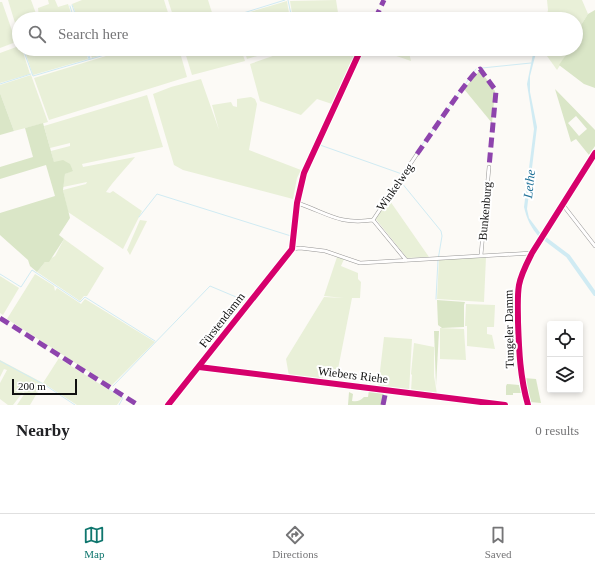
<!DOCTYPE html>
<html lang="en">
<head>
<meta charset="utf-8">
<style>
  :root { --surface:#fff; --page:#f6f6f6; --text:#202124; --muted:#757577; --line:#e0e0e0; --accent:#0f766e }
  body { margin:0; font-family:Georgia,serif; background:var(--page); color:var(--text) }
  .controls { position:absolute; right:12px; bottom:12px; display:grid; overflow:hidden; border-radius:4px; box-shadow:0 2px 6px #0003 }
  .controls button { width:36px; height:36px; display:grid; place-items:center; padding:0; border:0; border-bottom:1px solid var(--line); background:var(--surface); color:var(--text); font:20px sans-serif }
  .scale { position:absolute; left:12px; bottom:10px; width:65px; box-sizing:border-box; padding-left:4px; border:2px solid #101010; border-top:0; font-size:11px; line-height:14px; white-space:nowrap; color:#101010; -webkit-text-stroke:3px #fff; paint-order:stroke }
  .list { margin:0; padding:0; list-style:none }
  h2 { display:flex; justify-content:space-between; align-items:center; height:52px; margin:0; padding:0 16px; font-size:17px }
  h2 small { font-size:13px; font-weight:400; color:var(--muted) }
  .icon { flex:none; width:22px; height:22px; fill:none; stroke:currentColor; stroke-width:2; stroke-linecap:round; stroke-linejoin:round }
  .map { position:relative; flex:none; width:595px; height:405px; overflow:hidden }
  .search { position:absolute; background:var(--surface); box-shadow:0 2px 6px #0003; left:12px; right:12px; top:12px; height:44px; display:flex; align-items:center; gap:10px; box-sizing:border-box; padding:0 14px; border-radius:22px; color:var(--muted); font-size:15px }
  .sheet { height:108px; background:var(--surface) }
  nav { display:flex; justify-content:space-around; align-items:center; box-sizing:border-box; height:56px; border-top:1px solid var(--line); background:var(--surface); font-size:11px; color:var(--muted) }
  nav a { display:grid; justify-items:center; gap:2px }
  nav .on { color:var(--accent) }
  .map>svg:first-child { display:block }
  .green { fill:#e9f0d8 }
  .forest { fill:#dae6c7; fill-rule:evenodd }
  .water { fill:#d0ebf3 }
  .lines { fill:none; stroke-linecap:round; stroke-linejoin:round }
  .stream { stroke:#d0ebf3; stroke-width:1 }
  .river { stroke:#d0ebf3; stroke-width:4 }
  .minor-casing { stroke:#969594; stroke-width:4 }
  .minor { stroke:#fffefe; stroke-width:3 }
  .quiet { stroke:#8e44ad; stroke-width:5; stroke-dasharray:10 5; stroke-linecap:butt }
  .cycleway-casing { stroke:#fff; stroke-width:8 }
  .cycleway { stroke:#d6006c; stroke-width:6 }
  .labels { text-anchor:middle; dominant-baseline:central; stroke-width:4; stroke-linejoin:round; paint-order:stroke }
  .street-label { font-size:12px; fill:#101010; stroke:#fff }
  .water-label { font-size:13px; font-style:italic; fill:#237399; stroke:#fff }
</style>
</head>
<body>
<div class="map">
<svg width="595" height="405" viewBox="0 0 595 405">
  <rect width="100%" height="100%" fill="#fcfaf6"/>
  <g class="green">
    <polygon points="8,0 31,0 38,19 19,19 19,36"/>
    <polygon points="48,0 55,0 58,7 68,4 73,19 39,19 38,8 49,4"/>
    <polygon points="82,0 164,0 170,19 78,19 72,4"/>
    <polygon points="168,0 208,0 214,19 174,19"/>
    <polygon points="336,0 339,19 293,19 290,1"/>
    <polygon points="547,0 582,0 588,14 576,33 576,19 546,19 548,10"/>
    <polygon points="287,1 290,19 234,19 233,17"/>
    <polygon points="0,2 2,2 16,42 0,48"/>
    <polygon points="19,46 19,49 22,49 30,74 0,83 0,53"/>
    <polygon points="24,49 84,49 88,59 33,75"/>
    <polygon points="89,49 121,49 92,58"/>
    <polygon points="129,49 179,49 187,77 49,120 34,78"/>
    <polygon points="184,49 241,49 245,61 192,75"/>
    <polygon points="244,49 280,49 247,59"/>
    <polygon points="293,49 297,49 303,54 308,51 307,49 358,49 332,104 317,99 301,115 260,101 250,64"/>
    <polygon points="376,49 408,49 411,61"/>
    <polygon points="542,49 570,49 557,70"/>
    <polygon points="31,75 48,122 14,131 0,93 0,85"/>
    <polygon points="201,79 219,130 212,105 231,102 233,106 237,107 237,99 251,97 255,99 257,104 249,150 301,170 297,178 293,199 183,170 174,165 153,94 171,87"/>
    <path d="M147 95 163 147 82 164 83 167 135 157C125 169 115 179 106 192L110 193 113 191 142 211 123 249 68 212 63 190 86 184 87 182 63 187 65 174 73 170 54 163 51 151 70 146V143L50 148 44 126Z"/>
    <polygon points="390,198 390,201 429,257 407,258 375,218"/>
    <polygon points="140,220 147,221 130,255 127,250"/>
    <polygon points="64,239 104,268 87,296 84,296 80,301 37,272 45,262 55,256"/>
    <polygon points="337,257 344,259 341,266 358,273 358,279 361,282 360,298 352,298 337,374 324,373 322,380 289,376 286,359 324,297 344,298 324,296"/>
    <polygon points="477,257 486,257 484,302 437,299 439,259"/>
    <polygon points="35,274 54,286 55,291 57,288 81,304 85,299 155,342 111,386 7,319"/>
    <polygon points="0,276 19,288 3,315 0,313"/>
    <polygon points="466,304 495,305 494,327 487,327 487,334 492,335 495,349 467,346 467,326 465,326"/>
    <polygon points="440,328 464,329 466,360 440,359"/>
    <polygon points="384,337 412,339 409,392 396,390 395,389 393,390 378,388"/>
    <polygon points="414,343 434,347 434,376 437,394 411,391 412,375 411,374"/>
    <polygon points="59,358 60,359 122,398 117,405 77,405 43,383 30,405 17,405 25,393 23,392 13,405 8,405 0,399 0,383 7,370 4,369 0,377 0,360 43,383"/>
  </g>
  <g class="forest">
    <polygon points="595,10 595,88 584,84 559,65 570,49 576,49 578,38 576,33 588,14"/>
    <polygon points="480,70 495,91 492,123 464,89"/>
    <path d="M555 89 595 130V146L589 155 576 139 571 142ZM576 116 587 129 579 136 568 123Z"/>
    <polygon points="0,93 14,131 0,135"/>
    <polygon points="43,123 54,162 63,160 70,164 73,171 65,174 63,190 70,218 59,235 64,239 49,262 45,262 37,272 30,266 28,260 0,235 0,213 55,196 46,165 0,179 0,167 33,157 25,128"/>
    <polygon points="437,300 465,302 464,305 464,327 442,328 438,325"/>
    <polygon points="434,331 439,331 436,386"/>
    <polygon points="524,378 536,379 541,403 530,402"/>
    <polygon points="507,384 519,385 521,393 513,393 513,395 506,395 506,386"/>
    <path d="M369 390 384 392 382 405H348L349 392 353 394 352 401C357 402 360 401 364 397H368Z"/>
  </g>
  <path class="water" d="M534 49H537L530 76V92L537 127 527 209 529 218 541 234 539 237C531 227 527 220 524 207L534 129 527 84Z"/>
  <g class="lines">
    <g class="stream">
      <polyline points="288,0 292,19"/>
      <polyline points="72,5 77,19"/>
      <polyline points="70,6 74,19"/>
      <polyline points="224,19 285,0"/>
      <polyline points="18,36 19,38"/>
      <polyline points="23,49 33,76 125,49"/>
      <polyline points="85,49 89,59"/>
      <polyline points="87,49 90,59"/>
      <polyline points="482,68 531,63"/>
      <polyline points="0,84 31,74"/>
      <polyline points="320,145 402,174 404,170"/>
      <polyline points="417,152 476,69"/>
      <polyline points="398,178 399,177"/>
      <polyline points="401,182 441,231 442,236 438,260 436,299"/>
      <polyline points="296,201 302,176 314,143 316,144"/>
      <polyline points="139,217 157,194 291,236"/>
      <polyline points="290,247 296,204"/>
      <polyline points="0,274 21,287 32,270 80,302 85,297 155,341"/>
      <polyline points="0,361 45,385 75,405"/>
      <polyline points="113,386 210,286 248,302 288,250"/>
      <polyline points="109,389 123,398 119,405"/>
    </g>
    <polyline class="river" points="540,235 568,256 595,294"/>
    <g class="minor-casing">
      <g id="minor">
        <path d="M297 203C328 213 338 225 373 220L406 260"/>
        <polyline points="563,205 595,246"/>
        <polyline points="373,220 417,154"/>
        <polyline points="481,255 489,167"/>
        <polyline points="199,367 505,405"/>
        <polyline points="168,405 292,249 300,248 325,251 360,263 532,253"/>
        <path d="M528 405C520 377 519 351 518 322 518 310 517 297 519 285 521 274 527 263 532 253L595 153"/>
      </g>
    </g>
    <use href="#minor" class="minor"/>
    <g class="quiet">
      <polyline points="375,19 384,0"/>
      <path d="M417 154C426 142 471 72 480 69L496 91 489 167"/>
      <polyline points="0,318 138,405"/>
      <polyline points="383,405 386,390"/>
    </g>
    <g class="cycleway-casing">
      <g id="cycleway">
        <polyline points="199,367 505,405"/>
        <polyline points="168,405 292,249 297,203 304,173 361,49"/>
        <path d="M528 405C520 377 519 351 518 322 518 310 517 297 519 285 521 274 527 263 532 253L595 153"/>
      </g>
    </g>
    <use href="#cycleway" class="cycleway"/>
  </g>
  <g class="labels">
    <g class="street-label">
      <text transform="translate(395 187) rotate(-55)">Winkelweg</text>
      <text transform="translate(485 211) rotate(-85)">Bunkenburg</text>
      <text transform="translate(222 320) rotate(-52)">Fürstendamm</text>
      <text transform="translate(509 329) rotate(-91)">Tungeler Damm</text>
      <text transform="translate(353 375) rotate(7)">Wiebers Riehe</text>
    </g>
    <g class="water-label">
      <text transform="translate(529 184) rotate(-84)">Lethe</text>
    </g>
  </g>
</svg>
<div class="controls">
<button><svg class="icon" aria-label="locate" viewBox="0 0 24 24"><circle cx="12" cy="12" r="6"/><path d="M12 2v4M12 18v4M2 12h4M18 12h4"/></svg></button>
<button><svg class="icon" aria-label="layers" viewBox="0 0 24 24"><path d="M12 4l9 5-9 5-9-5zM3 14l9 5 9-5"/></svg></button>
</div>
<div class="scale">200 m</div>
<div class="search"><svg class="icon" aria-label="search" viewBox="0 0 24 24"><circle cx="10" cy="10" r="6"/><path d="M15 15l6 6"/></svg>Search here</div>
</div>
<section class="sheet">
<h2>Nearby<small>0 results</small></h2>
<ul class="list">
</ul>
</section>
<nav>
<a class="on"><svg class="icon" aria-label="map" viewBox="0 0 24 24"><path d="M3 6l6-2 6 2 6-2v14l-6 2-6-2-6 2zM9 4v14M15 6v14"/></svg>Map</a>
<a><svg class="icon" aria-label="directions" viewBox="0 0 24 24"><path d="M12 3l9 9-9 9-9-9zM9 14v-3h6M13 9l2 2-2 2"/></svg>Directions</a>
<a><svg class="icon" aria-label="saved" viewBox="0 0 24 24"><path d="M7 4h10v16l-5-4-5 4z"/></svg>Saved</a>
</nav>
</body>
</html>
